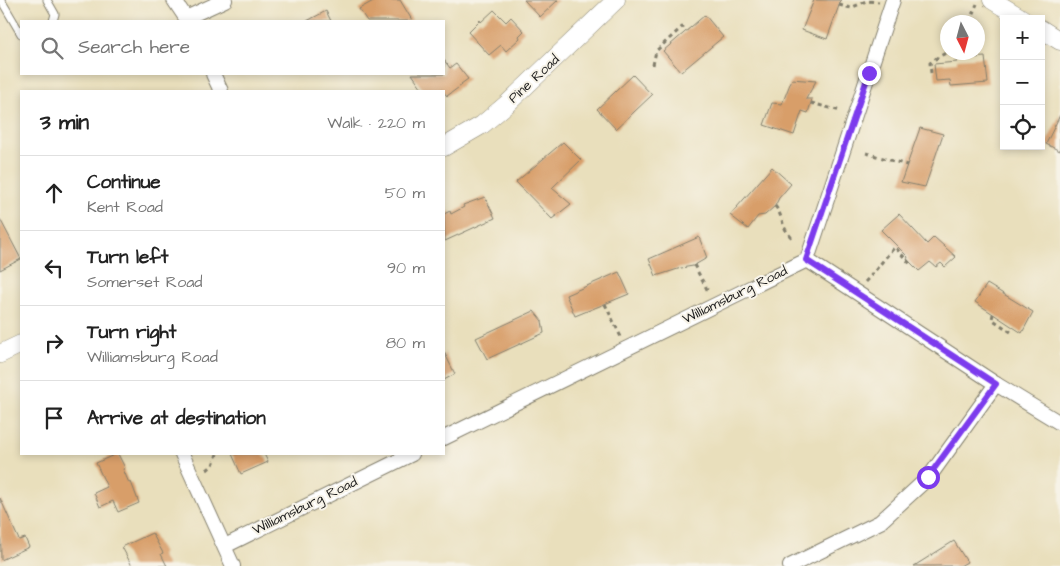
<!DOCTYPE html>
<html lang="en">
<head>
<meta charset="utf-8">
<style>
  :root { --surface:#fff; --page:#f6f6f6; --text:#222; --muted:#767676; --line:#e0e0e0 }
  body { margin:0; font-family:"Architects Daughter",sans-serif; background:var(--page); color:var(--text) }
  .controls { position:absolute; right:15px; top:15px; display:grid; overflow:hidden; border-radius:0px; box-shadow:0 2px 8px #0003 }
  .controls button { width:45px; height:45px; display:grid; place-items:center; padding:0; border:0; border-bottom:1px solid var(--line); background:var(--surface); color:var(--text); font:25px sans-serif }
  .compass { position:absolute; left:940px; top:15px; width:45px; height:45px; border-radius:50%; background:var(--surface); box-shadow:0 2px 8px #0003; rotate:174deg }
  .stop { position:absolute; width:15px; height:15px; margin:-11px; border:4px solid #7c3aed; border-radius:50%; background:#fff }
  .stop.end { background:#7c3aed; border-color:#fff; box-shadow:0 1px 5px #0008 }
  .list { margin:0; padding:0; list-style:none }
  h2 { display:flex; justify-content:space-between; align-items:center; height:65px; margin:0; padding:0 20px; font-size:21px }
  h2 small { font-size:16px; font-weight:400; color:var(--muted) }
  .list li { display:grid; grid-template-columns:32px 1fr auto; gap:15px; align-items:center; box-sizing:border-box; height:75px; padding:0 20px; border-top:1px solid var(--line) }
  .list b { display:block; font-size:19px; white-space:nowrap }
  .list p { margin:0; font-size:16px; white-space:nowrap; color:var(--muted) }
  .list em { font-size:16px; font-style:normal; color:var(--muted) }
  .icon { flex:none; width:28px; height:28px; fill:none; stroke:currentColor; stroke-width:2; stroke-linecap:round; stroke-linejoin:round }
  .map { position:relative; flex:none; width:1060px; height:566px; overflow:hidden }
  .search { position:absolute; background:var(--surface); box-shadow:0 2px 8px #0003; left:20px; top:20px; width:425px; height:55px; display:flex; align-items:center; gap:12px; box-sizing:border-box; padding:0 18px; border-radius:0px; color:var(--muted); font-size:19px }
  .panel { position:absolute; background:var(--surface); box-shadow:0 2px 8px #0003; left:20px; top:90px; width:425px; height:365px; border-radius:0px }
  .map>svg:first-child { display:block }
  .building { fill:#d89e69 }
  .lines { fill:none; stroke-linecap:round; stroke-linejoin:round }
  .service-casing { stroke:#827e6c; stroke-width:9 }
  .minor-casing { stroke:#827e6c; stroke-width:16 }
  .tertiary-casing { stroke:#827e6c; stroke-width:19 }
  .path { stroke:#827e6c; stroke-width:3; stroke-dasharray:4 4; stroke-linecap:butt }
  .service { stroke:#fff; stroke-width:7 }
  .minor { stroke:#fff; stroke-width:14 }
  .tertiary { stroke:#fff; stroke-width:18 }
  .route { stroke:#7c3aed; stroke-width:6 }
  .labels { text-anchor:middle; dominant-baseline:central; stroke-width:4; stroke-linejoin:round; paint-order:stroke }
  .street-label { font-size:14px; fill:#1c1c1c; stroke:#f7f3e8 }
</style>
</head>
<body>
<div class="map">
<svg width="1060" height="566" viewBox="0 0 1060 566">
  <rect width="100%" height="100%" fill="#f7f3e8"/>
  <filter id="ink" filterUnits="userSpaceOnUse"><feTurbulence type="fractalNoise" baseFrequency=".02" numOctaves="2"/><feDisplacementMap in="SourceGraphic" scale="10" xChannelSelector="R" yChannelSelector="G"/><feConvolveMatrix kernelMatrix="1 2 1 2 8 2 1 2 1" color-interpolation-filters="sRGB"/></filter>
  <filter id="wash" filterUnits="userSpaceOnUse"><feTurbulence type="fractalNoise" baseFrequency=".0096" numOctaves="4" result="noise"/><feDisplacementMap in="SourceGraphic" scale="20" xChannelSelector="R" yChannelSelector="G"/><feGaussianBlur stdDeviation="1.12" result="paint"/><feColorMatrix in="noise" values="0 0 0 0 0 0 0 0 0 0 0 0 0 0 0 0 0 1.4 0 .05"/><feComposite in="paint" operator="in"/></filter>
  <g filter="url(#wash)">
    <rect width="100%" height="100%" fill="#e9dfbc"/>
    <g id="blocks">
      <g class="building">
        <polygon points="375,0 400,0 412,20 409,21 367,21 359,9"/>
        <polygon points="524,0 558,0 540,17"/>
        <polygon points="814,0 841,0 827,39 802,30"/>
        <polygon points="494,10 506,22 511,17 524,31 519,36 520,38 506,51 501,45 489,55 468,32 480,20 481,22"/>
        <polygon points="326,11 331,21 307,21"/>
        <polygon points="705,15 723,37 681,72 663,51"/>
        <polygon points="985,57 988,83 951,86 950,80 936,81 934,64 957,62 957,59"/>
        <polygon points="444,60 450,68 456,64 468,79 461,84 462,85 447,96 442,90 424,91 412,74 444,74"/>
        <polygon points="633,75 652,95 616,129 597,109"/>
        <polygon points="792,79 816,81 806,99 812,99 808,113 802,111 794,135 764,125 772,103 782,104"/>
        <polygon points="1060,115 1060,151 1046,144"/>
        <polygon points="920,128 943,134 925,187 901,182"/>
        <polygon points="563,142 581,160 552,188 571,204 552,219 516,182"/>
        <polygon points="772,167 791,184 779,198 775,206 765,215 758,216 748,229 730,215"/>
        <polygon points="485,197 495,218 445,241 444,214 450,211 451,214 464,207 463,205"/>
        <polygon points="899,214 927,244 934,237 956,257 945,267 941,263 936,267 930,262 919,271 907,259 908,257 881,230"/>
        <polygon points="0,219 21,259 0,270"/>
        <polygon points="699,237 707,258 693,266 681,268 656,276 649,259"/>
        <polygon points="619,272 629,294 575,316 566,295"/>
        <polygon points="987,284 1033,312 1022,333 975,302"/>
        <polygon points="534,311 542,321 544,333 487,359 476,338"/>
        <polygon points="444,352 455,374 444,380"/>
        <polygon points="116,454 118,454 125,468 123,469 129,483 131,482 139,503 118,512 113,501 100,507 94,493 107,487 96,463"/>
        <polygon points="232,454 264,454 268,462 241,474"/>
        <polygon points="0,498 19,540 25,538 29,547 1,560"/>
        <polygon points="152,533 163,553 161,554 167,566 132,566 122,547"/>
        <polygon points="954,541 967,562 960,566 914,566"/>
      </g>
    </g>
  </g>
  <g filter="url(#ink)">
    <use href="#blocks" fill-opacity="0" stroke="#827e6c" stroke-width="1"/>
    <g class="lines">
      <g class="service-casing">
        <g id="service">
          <polyline points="1,0 21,34"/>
          <polyline points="47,0 55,14 53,21"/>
        </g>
      </g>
      <g class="minor-casing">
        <g id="minor">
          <polyline points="174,0 188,21"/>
          <polyline points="186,18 225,0"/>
          <polyline points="213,74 221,91"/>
          <polyline points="807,260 996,384 1060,423"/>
          <polyline points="444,438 807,260 893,0"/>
          <polyline points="182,454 233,566"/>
          <polyline points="225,546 412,454"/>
          <polyline points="790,566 880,522 929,477 996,384"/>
        </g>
      </g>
      <g class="tertiary-casing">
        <g id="tertiary">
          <polyline points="992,0 1023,19"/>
          <polyline points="1041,29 1060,41"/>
          <polyline points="444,147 482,125 507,104 616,0"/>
          <polyline points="0,354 21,344"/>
        </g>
      </g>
      <g class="path">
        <polyline points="839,5 851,8 866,1 879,2"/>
        <polyline points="973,22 972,15 977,4"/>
        <polyline points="952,52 960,52"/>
        <polyline points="653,65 656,51 682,27 688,30"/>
        <polyline points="931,73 930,63 938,57 948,52"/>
        <polyline points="811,103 841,111"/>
        <polyline points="866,153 907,165"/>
        <path d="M775 206C784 217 780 226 792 238"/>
        <polyline points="694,265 709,293"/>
        <path d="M865 282C876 271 884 258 895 247L912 266"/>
        <polyline points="605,304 621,337"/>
        <polyline points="993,314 992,319 1011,332"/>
        <polyline points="207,470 213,465 217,454"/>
      </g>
      <use href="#service" class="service"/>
      <use href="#minor" class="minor"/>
      <use href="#tertiary" class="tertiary"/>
    </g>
  </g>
  <g class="lines" filter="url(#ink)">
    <polyline class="route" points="869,73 806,260 996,384 928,477"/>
  </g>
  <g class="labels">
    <g class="street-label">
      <text transform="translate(534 79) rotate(-43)">Pine Road</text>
      <text transform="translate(735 295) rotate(-26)">Williamsburg Road</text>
      <text transform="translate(305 506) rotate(-26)">Williamsburg Road</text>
    </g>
  </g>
</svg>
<div class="controls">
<button>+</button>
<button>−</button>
<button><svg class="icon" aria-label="locate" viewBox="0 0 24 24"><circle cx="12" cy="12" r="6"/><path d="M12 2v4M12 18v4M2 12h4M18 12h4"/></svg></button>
</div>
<svg class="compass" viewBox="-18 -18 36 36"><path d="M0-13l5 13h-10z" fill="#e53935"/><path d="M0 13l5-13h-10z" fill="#767676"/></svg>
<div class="stop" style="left:928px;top:477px"></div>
<div class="stop end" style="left:869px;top:73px"></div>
<div class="search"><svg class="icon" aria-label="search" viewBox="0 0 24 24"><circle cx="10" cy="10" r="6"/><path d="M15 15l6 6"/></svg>Search here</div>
<section class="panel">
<h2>3 min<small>Walk · 220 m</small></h2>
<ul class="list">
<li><svg class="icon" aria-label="ahead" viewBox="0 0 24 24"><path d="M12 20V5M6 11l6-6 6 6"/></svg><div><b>Continue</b><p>Kent Road</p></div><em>50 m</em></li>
<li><svg class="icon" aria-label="left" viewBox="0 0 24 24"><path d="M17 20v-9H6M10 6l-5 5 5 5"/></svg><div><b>Turn left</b><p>Somerset Road</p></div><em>90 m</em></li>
<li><svg class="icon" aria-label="right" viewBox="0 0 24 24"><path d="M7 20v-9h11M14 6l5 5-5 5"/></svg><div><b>Turn right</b><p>Williamsburg Road</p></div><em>80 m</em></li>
<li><svg class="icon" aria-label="arrive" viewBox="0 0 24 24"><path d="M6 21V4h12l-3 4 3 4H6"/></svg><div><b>Arrive at destination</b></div></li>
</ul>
</section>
</div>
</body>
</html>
